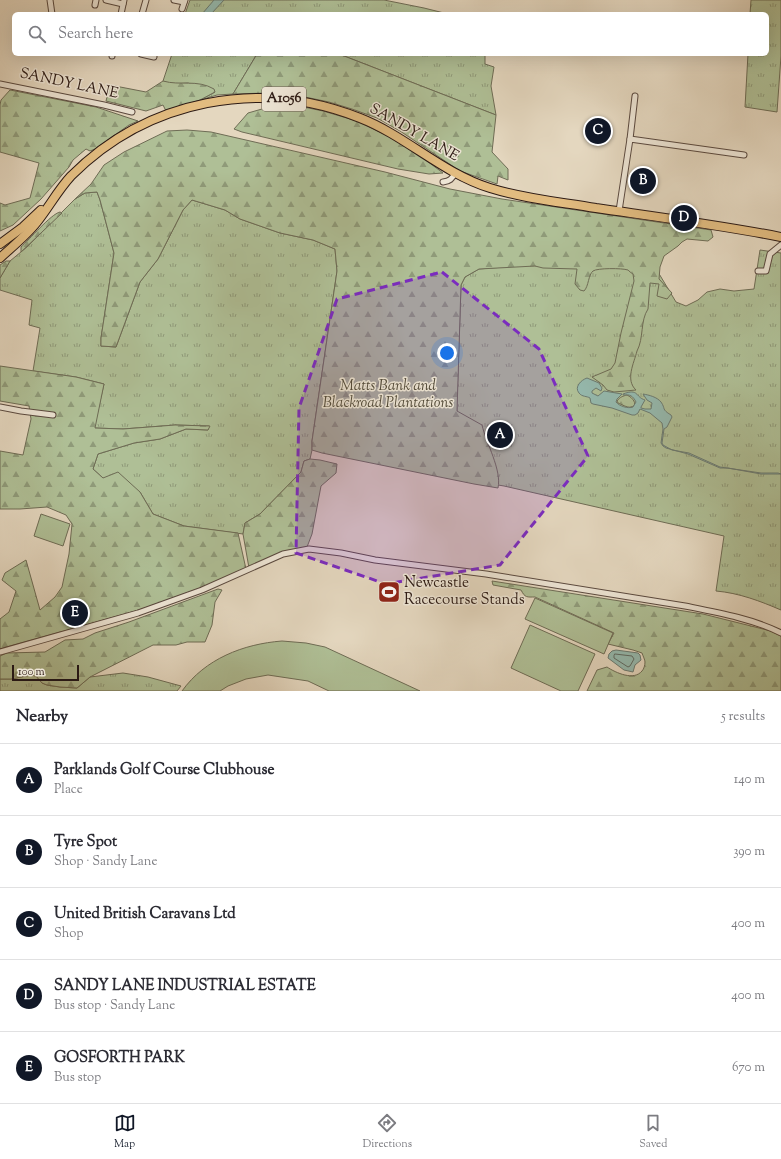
<!DOCTYPE html>
<html lang="en">
<head>
<meta charset="utf-8">
<style>
  :root { --surface:#fff; --page:#f7f7f7; --text:#2b2b33; --muted:#7c7c81; --line:#e1e1e2; --accent:#111827 }
  body { margin:0; font-family:"Sorts Mill Goudy",serif; background:var(--page); color:var(--text) }
  .scale { position:absolute; left:12px; bottom:10px; width:67px; box-sizing:border-box; padding-left:4px; border:2px solid #2c1a14; border-top:0; font-size:11px; line-height:14px; white-space:nowrap; color:#2c1a14; -webkit-text-stroke:3px #ede5d5; paint-order:stroke }
  .you { position:absolute; left:447px; top:353px; width:14px; height:14px; margin:-10px; border:3px solid #fff; border-radius:50%; background:#1a73e8; box-shadow:0 0 0 6px #1a73e833 }
  .badge { display:grid; place-items:center; width:26px; height:26px; border-radius:50%; background:var(--accent); color:#fff; font-size:13px; font-weight:700 }
  .pin { position:absolute; translate:-50% -50%; border:2px solid #fff; box-shadow:0 1px 4px #0006 }
  .list { margin:0; padding:0; list-style:none }
  h2 { display:flex; justify-content:space-between; align-items:center; height:52px; margin:0; padding:0 16px; font-size:17px }
  h2 small { font-size:13px; font-weight:400; color:var(--muted) }
  .list li { display:grid; grid-template-columns:26px 1fr auto; gap:12px; align-items:center; box-sizing:border-box; height:72px; padding:0 16px; border-top:1px solid var(--line) }
  .list b { display:block; font-size:15px; white-space:nowrap }
  .list p { margin:0; font-size:13px; white-space:nowrap; color:var(--muted) }
  .list em { font-size:13px; font-style:normal; color:var(--muted) }
  .icon { flex:none; width:22px; height:22px; fill:none; stroke:currentColor; stroke-width:2; stroke-linecap:round; stroke-linejoin:round }
  .map { position:relative; flex:none; width:781px; height:691px; overflow:hidden }
  .search { position:absolute; background:var(--surface); box-shadow:0 4px 16px #0002; left:12px; right:12px; top:12px; height:44px; display:flex; align-items:center; gap:10px; box-sizing:border-box; padding:0 14px; border-radius:6px; color:var(--muted); font-size:15px }
  .sheet { height:412px; background:var(--surface) }
  nav { display:flex; justify-content:space-around; align-items:center; box-sizing:border-box; height:56px; border-top:1px solid var(--line); background:var(--surface); font-size:11px; color:var(--muted) }
  nav a { display:grid; justify-items:center; gap:2px }
  nav .on { color:var(--accent) }
  .map>svg:first-child { display:block }
  .grass { fill:url(#grass-tufts); stroke:#6e6c55 }
  .forest { fill:url(#forest-firs); stroke:#6e6c55 }
  .pitch { fill:#afbf96; stroke:#6e6c55 }
  .water { fill:#95baaf; stroke:#6b7a71 }
  .lines { fill:none; stroke-linecap:round; stroke-linejoin:round }
  .shore { stroke:#606a62; stroke-width:1 }
  .minor-casing { stroke:#5a493f; stroke-width:7 }
  .primary-casing { stroke:#2c1a14; stroke-width:10 }
  .minor { stroke:#ede5d5; stroke-width:5 }
  .primary { stroke:#e2bc80; stroke-width:8 }
  .marked { fill:#7b2cbf; fill-opacity:0.2; stroke:#7b2cbf; stroke-width:3; stroke-dasharray:8 5; stroke-linejoin:round }
  .labels { text-anchor:middle; dominant-baseline:central; stroke-width:3; stroke-linejoin:round; paint-order:stroke }
  .shield { fill:#ede5d5; stroke:#66574e; stroke-width:1 }
  .shield-label { font-size:14px; font-weight:bold; fill:#2c1a14 }
  .street-label { font-size:15px; fill:#2c1a14; stroke:#ede5d5 }
  .park-label { font-size:15px; font-style:italic; fill:#534c3b; stroke:#ede5d5 }
  .poi-label { font-size:15px; fill:#2c1a14; stroke:#ede5d5; text-anchor:start }
</style>
</head>
<body>
<div class="map">
<svg width="781" height="691" viewBox="0 0 781 691">
  <defs>
    <pattern id="grass-tufts" width="24" height="20" patternUnits="userSpaceOnUse"><rect width="24" height="20" fill="#afbf96"/><path d="M3 7l-1-3M5 7V3M7 7l1-3M15 17l-1-3M17 17v-4M19 17l1-3" fill="none" stroke="#8f9a79"/></pattern>
    <pattern id="forest-firs" width="22" height="20" patternUnits="userSpaceOnUse"><rect width="22" height="20" fill="#afbf96"/><path d="M5 1l3.5 6h-7zM16 11l3.5 6h-7z" fill="#8f9a79"/></pattern>
  </defs>
  <rect width="100%" height="100%" fill="#e4d7bf"/>
  <filter id="stains"><feTurbulence type="fractalNoise" baseFrequency=".005" numOctaves="4"/><feColorMatrix values="0 0 0 0 .2 0 0 0 0 .09 0 0 0 0 .02 0 0 0 .5 -.17"/></filter>
  <radialGradient id="worn" r=".72"><stop offset=".6" stop-color="#630" stop-opacity="0"/><stop offset="1" stop-color="#630" stop-opacity=".3"/></radialGradient>
  <g class="grass">
    <polygon points="190,0 384,0 424,8 448,14 185,14"/>
    <polygon points="751,0 781,0 781,56 777,112 745,107 748,54 767,54 767,14 750,14"/>
    <polygon points="172,54 257,54 233,94 217,95 200,100 215,92 188,83 171,84 163,81"/>
    <polygon points="339,54 485,54 485,64 494,67 491,86 496,115"/>
    <polygon points="97,192 100,200 114,253 101,338 101,346 116,347 140,282 158,259 183,210 192,200 225,210 240,219 280,233 313,240 335,249 337,271 312,441 312,450 310,459 304,461 301,472 260,514 245,523 243,534 184,526 153,514 140,492 103,478 93,469 98,454 134,443 160,439 186,429 208,430 209,426 175,425 123,429 94,428 104,384 76,377 33,371 40,328 29,325 32,300 0,290 0,278 10,261 27,247 75,199 85,193"/>
    <path d="M760 250 781 253V610C760 601 739 593 716 591L724 536 504 486 480 482 457 411V403L461 285 465 277 479 269 517 266 550 257 658 272 676 302 686 306 698 300 707 292 720 289 734 291 754 289Z"/>
    <polygon points="123,673 148,677 181,686 177,691 0,691 0,679 11,679 31,675 36,676 42,683 47,685 60,687 77,688 90,677"/>
  </g>
  <g class="forest">
    <polygon points="257,54 339,54 496,115 492,152 508,169 508,180 498,176 497,184 460,171 400,131 377,118 352,109 329,102 305,97 267,93 233,94"/>
    <path d="M163 81C180 86 197 79 214 89L215 92 200 100 166 111 163 105 146 111 106 101 110 85 146 92Z"/>
    <polygon points="10,90 96,107 138,121 129,125 95,149 90,151 86,149 73,160 69,167 41,199 13,225 0,231 0,203 5,205 30,198 39,163 0,152 0,105 1,100"/>
    <polygon points="299,106 323,111 357,121 386,135 419,155 443,173 429,174 398,169 242,132 234,129 248,113 269,107"/>
    <path d="M187 130 211 132 385 172 450 189 502 199 711 230 713 237 708 241 687 239 682 242 678 246 664 256 660 267 659 279 672 293 667 299 657 296 659 284 650 283 648 309C640 321 644 338 637 351 634 363 625 380 636 390L614 392 607 390 603 385 592 377 611 369 615 363 621 333 634 281 633 274C631 273 629 271 628 270 622 268 597 268 593 271 588 275 589 286 584 291L580 290 575 284 577 269 543 268 535 266 479 269 465 277 461 285 457 411 482 425C486 443 502 470 498 488L474 484 322 453 312 450V441L337 271 335 249 313 240 280 233 240 219 225 210 192 200 183 210 158 259 140 282 116 347 101 346V338L114 253 100 200 97 192 85 193 75 199 91 184 104 165 124 152 167 131Z"/>
    <path d="M60 212 62 213 21 252V247C29 240 51 214 60 212Z"/>
    <polygon points="6,261 10,261 0,278 0,265"/>
    <polygon points="0,366 76,377 104,384 95,428 123,429 175,425 210,426 208,430 186,429 160,439 134,443 98,454 93,469 103,478 118,472 140,492 153,514 184,526 238,533 246,569 200,588 139,610 0,649 0,619 9,612 16,591 2,580 5,573 26,560 40,610 55,597 62,587 69,554 72,524 66,515 47,507 20,509 0,509 0,451 23,455 31,419 29,406 0,401"/>
    <path d="M627 395C632 397 639 405 631 407 627 408 621 404 618 403L617 401C620 397 623 396 627 395Z"/>
    <polygon points="310,459 320,460 337,464 336,473 321,486 312,534 307,547 249,568 243,534 245,523 260,514 301,472 304,461"/>
    <path d="M492 581 703 614 771 631 781 636V691H587L597 670 607 667C616 673 634 681 642 671 644 669 645 665 645 662 645 660 643 656 642 653L633 650 608 644 614 633 535 597C527 597 525 598 521 590L493 585Z"/>
    <polygon points="218,589 222,590 215,602 212,625 205,642 187,642 176,645 153,645 90,677 77,688 60,687 47,685 42,683 36,676 31,675 11,679 0,679 0,656 7,653 45,652 65,640 83,639 95,633 129,622"/>
  </g>
  <g class="pitch">
    <polygon points="41,514 70,524 63,546 34,536"/>
    <polygon points="535,598 613,633 604,654 525,619"/>
    <polygon points="530,625 595,654 578,691 561,691 511,668"/>
    <path d="M282 641 306 643 325 647 420 691H329L308 681 268 675 246 679 228 686 220 691H182C205 659 243 644 282 641Z"/>
  </g>
  <g class="water">
    <polygon points="214,0 224,0 211,14 202,14"/>
    <path d="M587 378 599 383 602 388 601 391 596 388 592 391V393L598 396 604 391 622 394 617 399 616 402C619 406 628 409 633 407L636 402C633 396 630 394 623 395V394C639 388 635 397 645 400L641 407V408L645 409H651L652 403 647 400 643 394C649 395 657 397 661 402 666 409 661 409 671 415L672 417 667 427 664 429 662 443 663 445 672 450 689 453 720 467 761 473H778L781 474H761L728 468H720L688 454 666 448 663 446 661 443 663 429 662 423 650 413 640 409 638 413 635 415H632L612 408 593 404 591 403 590 398C587 396 582 397 579 393 574 387 581 380 587 378Z"/>
    <polygon points="616,650 638,653 640,655 641,660 635,665 633,672 624,670 608,658 609,654 612,651"/>
  </g>
  <g class="lines">
    <polygon class="shore" points="615,654 632,656 634,659 630,666 628,667 614,658 614,656"/>
    <g class="minor-casing">
      <g id="minor">
        <polyline points="50,0 52,14"/>
        <polyline points="106,0 123,4"/>
        <polyline points="174,0 184,2"/>
        <polyline points="95,5 96,0"/>
        <polyline points="182,9 185,0"/>
        <polyline points="121,14 124,0"/>
        <polyline points="142,14 146,0"/>
        <polyline points="141,54 154,57"/>
        <polyline points="112,56 112,54"/>
        <polyline points="0,84 104,105 132,112"/>
        <polyline points="630,139 635,96"/>
        <path d="M443 182C450 181 452 179 455 173"/>
        <polyline points="619,211 630,139 744,155"/>
        <polyline points="758,271 766,271 770,254 781,245"/>
        <polyline points="0,407 21,411 53,415"/>
        <path d="M0 652 138 613 202 590 283 554 309 549 341 553 375 560 486 574 685 606C715 612 754 619 781 633"/>
      </g>
    </g>
    <g class="primary-casing">
      <g id="primary">
        <polyline points="0,244 23,227 41,210"/>
        <path d="M0 258C13 246 27 235 37 222 49 207 58 190 71 176 148 99 260 78 360 118 406 136 442 173 490 188 525 199 561 202 596 208 658 217 720 225 781 237"/>
      </g>
    </g>
    <use href="#minor" class="minor"/>
    <use href="#primary" class="primary"/>
  </g>
  <path class="marked" d="M442 272 539 349 588 456 500 565 386 584 296 553 299 408 337 299Z"/>
  <defs>
    <g id="stadium-square" transform="scale(1.15)"><rect x="-9" y="-9" width="18" height="18" rx="4" fill="#8f2418" stroke="#ede5d5"/><path d="M0-5a6.5 5 0 1 0 0 10a6.5 5 0 1 0 0-10ZM-3.5-1.8h7v3.6h-7Z" fill="#fff"/></g>
  </defs>
  <g fill-rule="evenodd">
    <use href="#stadium-square" x="389" y="592"/>
  </g>
  <g class="labels">
    <rect class="shield" x="262" y="87" width="44" height="24" rx="3"/>
    <g class="shield-label">
      <text x="284" y="99">A1056</text>
    </g>
    <g class="street-label">
      <text transform="translate(69 84) rotate(12)">SANDY LANE</text>
      <text transform="translate(414 133) rotate(30)">SANDY LANE</text>
    </g>
    <g class="park-label">
      <text x="388" y="386">Matts Bank and<tspan x="388" dy="17">Blackroad Plantations</tspan></text>
    </g>
    <g class="poi-label">
      <text x="404" y="583">Newcastle<tspan x="404" dy="17">Racecourse Stands</tspan></text>
    </g>
  </g>
  <rect width="100%" height="100%" filter="url(#stains)"/>
  <rect width="100%" height="100%" fill="url(#worn)"/>
</svg>
<div class="scale">100 m</div>
<div class="you"></div>
<div class="pin badge" style="left:500px;top:435px">A</div>
<div class="pin badge" style="left:643px;top:181px">B</div>
<div class="pin badge" style="left:598px;top:131px">C</div>
<div class="pin badge" style="left:684px;top:218px">D</div>
<div class="pin badge" style="left:75px;top:613px">E</div>
<div class="search"><svg class="icon" aria-label="search" viewBox="0 0 24 24"><circle cx="10" cy="10" r="6"/><path d="M15 15l6 6"/></svg>Search here</div>
</div>
<section class="sheet">
<h2>Nearby<small>5 results</small></h2>
<ul class="list">
<li><span class="badge">A</span><div><b>Parklands Golf Course Clubhouse</b><p>Place</p></div><em>140 m</em></li>
<li><span class="badge">B</span><div><b>Tyre Spot</b><p>Shop · Sandy Lane</p></div><em>390 m</em></li>
<li><span class="badge">C</span><div><b>United British Caravans Ltd</b><p>Shop</p></div><em>400 m</em></li>
<li><span class="badge">D</span><div><b>SANDY LANE INDUSTRIAL ESTATE</b><p>Bus stop · Sandy Lane</p></div><em>400 m</em></li>
<li><span class="badge">E</span><div><b>GOSFORTH PARK</b><p>Bus stop</p></div><em>670 m</em></li>
</ul>
</section>
<nav>
<a class="on"><svg class="icon" aria-label="map" viewBox="0 0 24 24"><path d="M3 6l6-2 6 2 6-2v14l-6 2-6-2-6 2zM9 4v14M15 6v14"/></svg>Map</a>
<a><svg class="icon" aria-label="directions" viewBox="0 0 24 24"><path d="M12 3l9 9-9 9-9-9zM9 14v-3h6M13 9l2 2-2 2"/></svg>Directions</a>
<a><svg class="icon" aria-label="saved" viewBox="0 0 24 24"><path d="M7 4h10v16l-5-4-5 4z"/></svg>Saved</a>
</nav>
</body>
</html>
